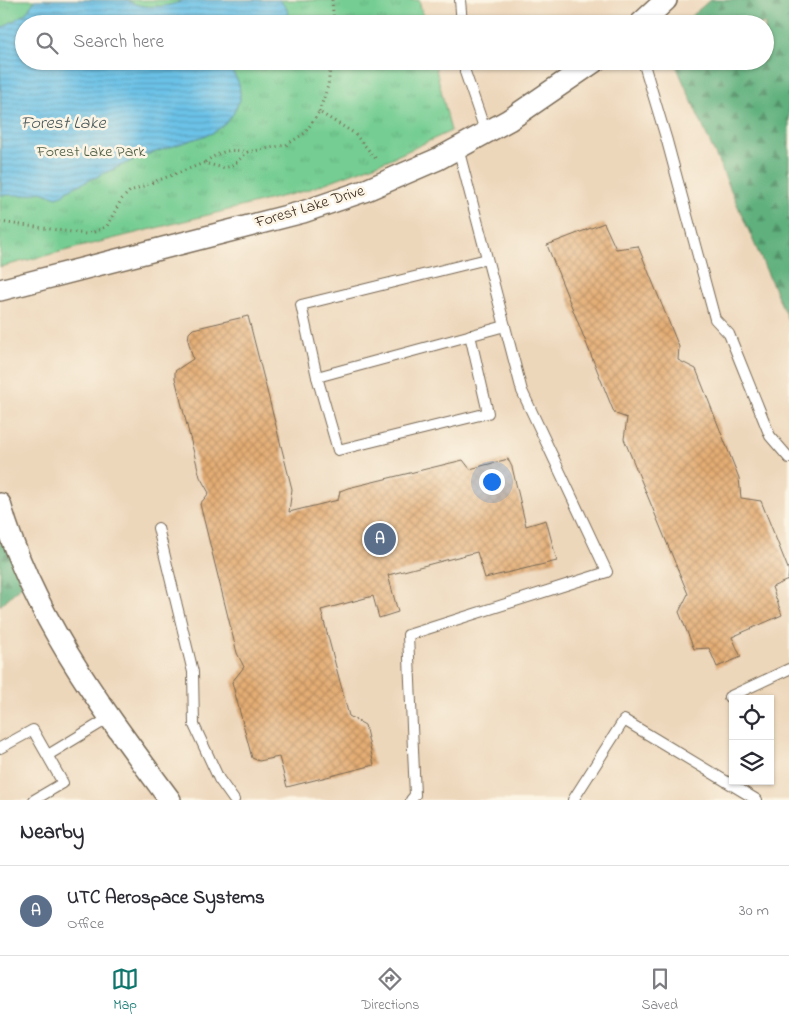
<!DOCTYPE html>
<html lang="en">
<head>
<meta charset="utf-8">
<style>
  :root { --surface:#fff; --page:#f2f2f3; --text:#2b2b33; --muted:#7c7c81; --line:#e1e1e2; --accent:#0f766e }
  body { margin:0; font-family:"Indie Flower",sans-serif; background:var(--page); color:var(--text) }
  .controls { position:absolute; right:15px; bottom:15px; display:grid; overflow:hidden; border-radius:0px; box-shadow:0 1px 4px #0004 }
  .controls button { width:45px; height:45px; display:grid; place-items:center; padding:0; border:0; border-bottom:1px solid var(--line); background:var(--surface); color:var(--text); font:25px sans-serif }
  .you { position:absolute; left:491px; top:481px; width:18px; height:18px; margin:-12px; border:4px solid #fff; border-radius:50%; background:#1a73e8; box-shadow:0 0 0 8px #1a73e833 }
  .badge { display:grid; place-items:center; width:32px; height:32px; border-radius:50%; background:var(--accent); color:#fff; font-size:16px; font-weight:700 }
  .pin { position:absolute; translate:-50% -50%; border:2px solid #fff; box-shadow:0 1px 5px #0006 }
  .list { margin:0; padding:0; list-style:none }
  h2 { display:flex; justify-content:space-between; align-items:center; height:65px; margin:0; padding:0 20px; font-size:21px }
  h2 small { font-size:16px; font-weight:400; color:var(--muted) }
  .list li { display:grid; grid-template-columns:32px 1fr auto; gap:15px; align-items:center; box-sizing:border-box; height:90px; padding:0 20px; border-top:1px solid var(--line) }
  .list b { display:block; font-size:19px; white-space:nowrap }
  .list p { margin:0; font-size:16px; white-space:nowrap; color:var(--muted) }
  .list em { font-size:16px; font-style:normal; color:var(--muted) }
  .icon { flex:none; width:28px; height:28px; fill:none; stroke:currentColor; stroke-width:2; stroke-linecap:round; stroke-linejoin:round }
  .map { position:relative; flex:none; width:789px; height:800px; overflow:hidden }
  .search { position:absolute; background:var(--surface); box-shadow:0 1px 4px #0004; left:15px; right:15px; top:15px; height:55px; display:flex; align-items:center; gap:12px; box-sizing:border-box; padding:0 18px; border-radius:28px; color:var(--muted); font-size:19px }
  .sheet { height:155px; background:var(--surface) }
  nav { display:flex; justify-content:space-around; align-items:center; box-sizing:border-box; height:70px; border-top:1px solid var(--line); background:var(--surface); font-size:14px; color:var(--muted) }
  nav a { display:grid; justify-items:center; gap:2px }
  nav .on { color:var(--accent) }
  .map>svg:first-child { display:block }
  .built { fill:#edd7bb; fill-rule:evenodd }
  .forest { fill:url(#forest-firs); stroke:#4d6d4e }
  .park { fill:url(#park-tufts); stroke:#587c58 }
  .water { fill:url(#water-rules); stroke:#537683 }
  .building { fill:url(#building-cross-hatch) }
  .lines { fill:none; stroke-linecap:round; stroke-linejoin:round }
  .service-casing { stroke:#786955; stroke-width:12 }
  .minor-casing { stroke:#786955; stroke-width:24 }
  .path { stroke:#786955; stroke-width:3; stroke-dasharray:1 4; stroke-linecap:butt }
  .service { stroke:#fff; stroke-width:10 }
  .minor { stroke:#fff; stroke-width:21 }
  .labels { text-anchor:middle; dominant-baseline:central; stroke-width:5; stroke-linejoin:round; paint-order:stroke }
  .park-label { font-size:16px; fill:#4c5b41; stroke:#fcf5e5 }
  .street-label { font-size:16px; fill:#3b2a1e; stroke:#fcf5e5 }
  .water-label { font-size:18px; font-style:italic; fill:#49585b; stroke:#fcf5e5 }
</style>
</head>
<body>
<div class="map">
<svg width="789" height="800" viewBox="0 0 789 800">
  <defs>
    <pattern id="forest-firs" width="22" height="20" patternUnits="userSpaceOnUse" patternTransform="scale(1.25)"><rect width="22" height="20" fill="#5fb07d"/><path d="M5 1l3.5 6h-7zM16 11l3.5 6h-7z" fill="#508f66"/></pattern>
    <pattern id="park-tufts" width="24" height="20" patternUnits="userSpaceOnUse" patternTransform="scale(1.25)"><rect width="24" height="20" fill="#74cd93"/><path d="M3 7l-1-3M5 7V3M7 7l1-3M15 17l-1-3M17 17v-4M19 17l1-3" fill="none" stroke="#65b07e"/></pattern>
    <pattern id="water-rules" width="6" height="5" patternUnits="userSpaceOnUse" patternTransform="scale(1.25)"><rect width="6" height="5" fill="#6bc2e8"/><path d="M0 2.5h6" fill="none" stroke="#599ebb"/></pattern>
    <pattern id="building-cross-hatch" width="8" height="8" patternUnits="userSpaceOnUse" patternTransform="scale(1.25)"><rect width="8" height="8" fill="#e4ad74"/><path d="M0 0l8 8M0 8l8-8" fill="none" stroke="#ba8d5f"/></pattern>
  </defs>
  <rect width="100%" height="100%" fill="#fcf5e5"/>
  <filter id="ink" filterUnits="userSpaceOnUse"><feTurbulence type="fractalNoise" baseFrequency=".02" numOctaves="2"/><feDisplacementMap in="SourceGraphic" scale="10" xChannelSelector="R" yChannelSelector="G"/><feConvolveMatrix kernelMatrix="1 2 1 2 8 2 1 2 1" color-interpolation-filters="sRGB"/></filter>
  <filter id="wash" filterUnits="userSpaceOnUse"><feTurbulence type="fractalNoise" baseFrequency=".0096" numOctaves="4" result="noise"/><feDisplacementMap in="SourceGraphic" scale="20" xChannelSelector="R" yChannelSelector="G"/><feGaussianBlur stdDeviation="1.12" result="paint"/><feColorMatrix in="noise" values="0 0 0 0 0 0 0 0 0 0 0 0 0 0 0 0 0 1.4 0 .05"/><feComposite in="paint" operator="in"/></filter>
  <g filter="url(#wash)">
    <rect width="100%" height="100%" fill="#eadeba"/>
    <path class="built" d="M0 0H789V800H0ZM24 24H765V61H24ZM733 699H770V781H733Z"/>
    <g class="forest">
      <polygon points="710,0 789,0 789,322 674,61 765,61 765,24 682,24"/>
      <polygon points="0,521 22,585 0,606"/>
    </g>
    <polygon class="park" points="0,0 419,0 425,24 24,24 24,61 434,61 451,131 390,159 304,191 0,267"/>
    <path class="water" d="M35 0H128C140 10 170 8 183 0H280L287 9 289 22 24 24V61H226L239 83 240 92V100L233 114 225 124 213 133 140 157 68 190 65 194 57 197 41 192 25 195H1L0 29 26 13Z"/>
    <g id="blocks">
      <g class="building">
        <polygon points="604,223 616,249 638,246 679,347 678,360 696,369 739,478 741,498 761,501 789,571 788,580 772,587 782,615 732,637 741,657 717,667 709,648 694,649 679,612 688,594 624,439 627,418 616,414 613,410 547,245"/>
        <polygon points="248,316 292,489 289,512 338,500 340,491 348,488 463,460 470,469 508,459 512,467 526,526 546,520 557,561 485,578 477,552 388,575 398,612 379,618 373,596 321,610 349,716 365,725 374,765 287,787 279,757 259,761 252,758 232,682 244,667 237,653 200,504 209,493 200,477 175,378 175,371 193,359 188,340 189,333 193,329"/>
      </g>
    </g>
  </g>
  <g filter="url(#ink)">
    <use href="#blocks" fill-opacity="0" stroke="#786955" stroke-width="1"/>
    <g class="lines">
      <g class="service-casing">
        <g id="service">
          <polyline points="460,0 462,24"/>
          <polyline points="465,61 465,72 486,133"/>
          <polyline points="643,61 667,141 715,319 729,334 770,436 789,458"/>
          <polyline points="487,259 301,305 317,377 505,326"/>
          <polyline points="317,377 338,450 488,413 470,335"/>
          <polyline points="158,528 193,672 194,725 219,779 234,800"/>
          <polyline points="729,697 789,669"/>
          <polyline points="0,748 33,730 63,783 34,800"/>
          <polyline points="48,755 109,718"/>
          <polyline points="411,800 415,795 408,635 607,572 522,391 458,148"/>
          <polyline points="573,800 624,720 757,800"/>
        </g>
      </g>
      <g class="minor-casing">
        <g id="minor">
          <polyline points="640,24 666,0"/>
          <polyline points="0,290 303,212 364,191 438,159 509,120 595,61"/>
          <path d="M0 504C32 616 102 708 170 800"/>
        </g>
      </g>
      <g class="path">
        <polyline points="332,0 334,24"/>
        <polyline points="319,112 328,86 331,61"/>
        <path d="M205 162C220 152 228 148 247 152"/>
        <polyline points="0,222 86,234 92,233 107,226 121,200 130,191 204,163 224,168 232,166 248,152 286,145 305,133 319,112 354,133 377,160"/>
      </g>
      <use href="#service" class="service"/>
      <use href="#minor" class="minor"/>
    </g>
  </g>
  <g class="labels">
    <g class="park-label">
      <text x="91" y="152">Forest Lake Park</text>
    </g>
    <g class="street-label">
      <text transform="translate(310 207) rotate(-17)">Forest Lake Drive</text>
    </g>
    <g class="water-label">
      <text x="63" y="124">Forest Lake</text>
    </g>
  </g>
</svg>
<div class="controls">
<button><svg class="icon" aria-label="locate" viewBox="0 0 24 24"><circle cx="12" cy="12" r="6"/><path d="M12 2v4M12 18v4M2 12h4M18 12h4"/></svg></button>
<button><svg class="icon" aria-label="layers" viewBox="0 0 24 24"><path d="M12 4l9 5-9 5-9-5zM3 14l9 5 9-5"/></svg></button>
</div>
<div class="you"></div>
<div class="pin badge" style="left:380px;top:539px;background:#5c6f8a">A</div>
<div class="search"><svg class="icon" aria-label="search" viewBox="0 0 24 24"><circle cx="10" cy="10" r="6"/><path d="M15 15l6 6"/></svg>Search here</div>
</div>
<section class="sheet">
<h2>Nearby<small></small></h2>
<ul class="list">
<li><span class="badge" style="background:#5c6f8a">A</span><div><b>UTC Aerospace Systems</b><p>Office</p></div><em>30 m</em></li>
</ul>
</section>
<nav>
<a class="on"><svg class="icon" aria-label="map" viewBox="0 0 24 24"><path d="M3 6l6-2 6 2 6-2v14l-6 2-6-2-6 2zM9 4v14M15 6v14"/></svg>Map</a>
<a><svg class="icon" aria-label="directions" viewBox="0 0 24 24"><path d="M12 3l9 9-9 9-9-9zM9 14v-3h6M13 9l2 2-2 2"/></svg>Directions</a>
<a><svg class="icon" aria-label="saved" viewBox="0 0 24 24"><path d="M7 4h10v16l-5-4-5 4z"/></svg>Saved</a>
</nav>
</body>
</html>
